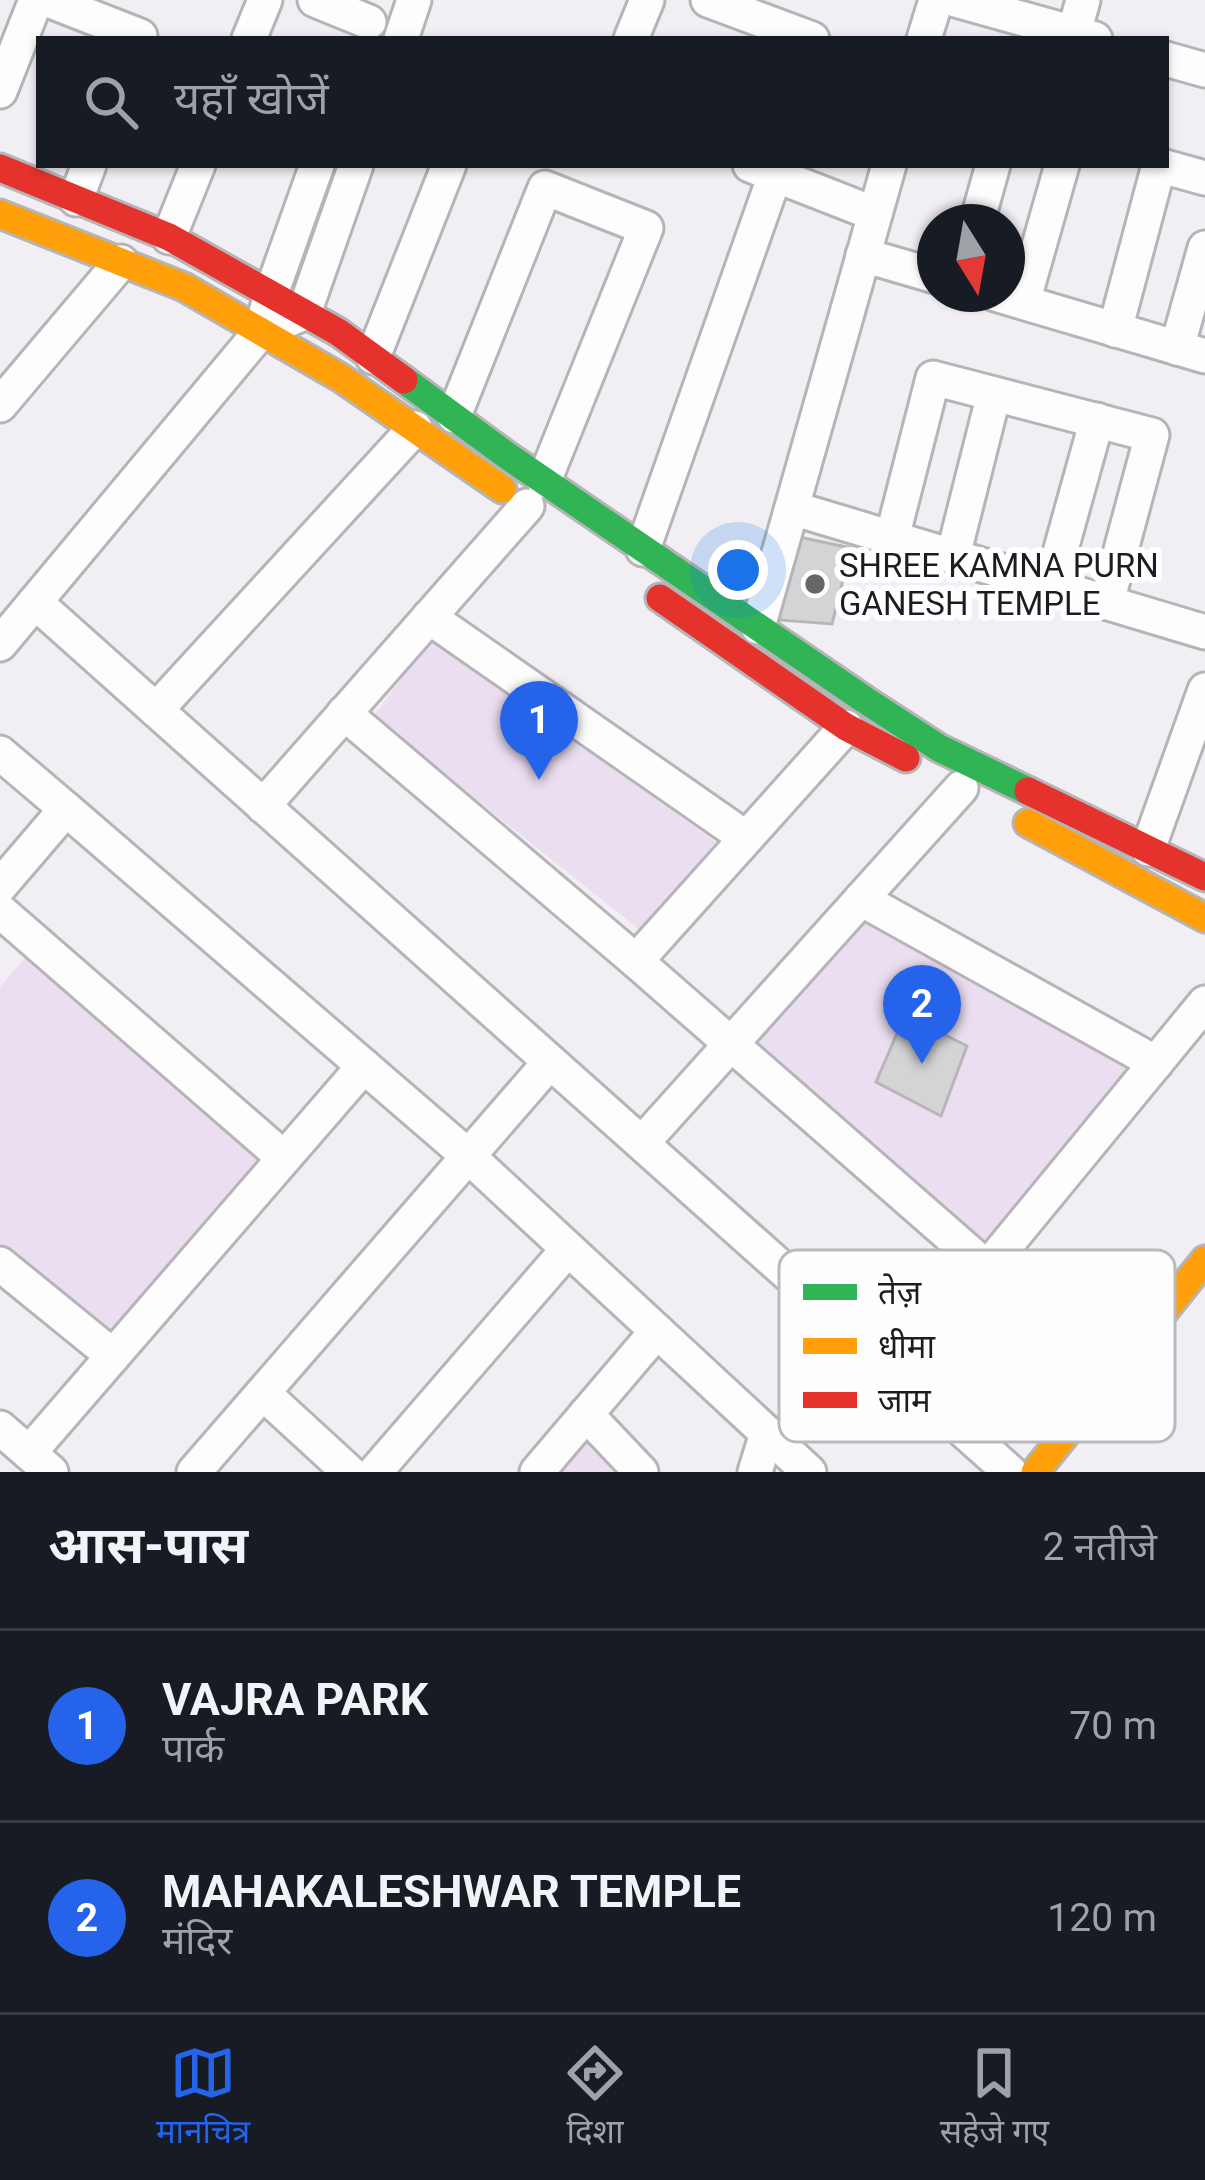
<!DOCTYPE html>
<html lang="hi">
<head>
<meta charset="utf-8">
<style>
  :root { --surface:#171b24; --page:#242831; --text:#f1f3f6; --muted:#9ea1a6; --line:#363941; --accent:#2563eb }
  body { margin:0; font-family:Roboto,"Noto Sans Devanagari",sans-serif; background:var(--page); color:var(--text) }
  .compass { position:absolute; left:917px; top:204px; width:108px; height:108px; border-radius:50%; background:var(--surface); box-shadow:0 3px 9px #0004; rotate:169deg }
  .you { position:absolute; left:738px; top:570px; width:42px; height:42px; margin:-30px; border:9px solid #fff; border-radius:50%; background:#1a73e8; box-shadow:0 0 0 18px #1a73e833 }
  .badge { display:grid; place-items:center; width:78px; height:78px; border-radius:50%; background:var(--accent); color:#fff; font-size:39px; font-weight:700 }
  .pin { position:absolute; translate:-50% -99px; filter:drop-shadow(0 3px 6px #0008) }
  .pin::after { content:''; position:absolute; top:63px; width:42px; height:36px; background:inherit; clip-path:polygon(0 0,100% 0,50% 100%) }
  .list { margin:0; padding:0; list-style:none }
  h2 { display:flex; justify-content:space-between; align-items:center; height:156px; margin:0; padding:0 48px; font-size:51px }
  h2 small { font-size:39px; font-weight:400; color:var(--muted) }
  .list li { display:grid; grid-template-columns:78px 1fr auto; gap:36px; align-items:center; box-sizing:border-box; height:192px; padding:0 48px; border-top:3px solid var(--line) }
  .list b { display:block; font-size:45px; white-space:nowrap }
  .list p { margin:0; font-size:39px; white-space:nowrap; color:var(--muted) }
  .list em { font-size:39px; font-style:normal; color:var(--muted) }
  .icon { flex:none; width:66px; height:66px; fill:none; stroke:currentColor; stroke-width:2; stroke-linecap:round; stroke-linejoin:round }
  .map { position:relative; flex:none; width:1205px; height:1472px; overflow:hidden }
  .search { position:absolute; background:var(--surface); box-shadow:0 3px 9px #0004; left:36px; right:36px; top:36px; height:132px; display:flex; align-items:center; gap:30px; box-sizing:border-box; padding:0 42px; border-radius:0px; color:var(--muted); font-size:45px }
  .sheet { height:540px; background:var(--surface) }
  nav { display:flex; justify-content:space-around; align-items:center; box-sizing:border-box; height:168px; border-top:3px solid var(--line); background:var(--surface); font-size:33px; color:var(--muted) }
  nav a { display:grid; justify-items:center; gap:6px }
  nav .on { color:var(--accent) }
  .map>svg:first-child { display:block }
  .green { fill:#ebdef1 }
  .building { fill:#d4d3d5; stroke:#b7b5b8; stroke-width:3 }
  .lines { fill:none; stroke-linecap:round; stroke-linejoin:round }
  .street-casing { stroke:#b5b4b6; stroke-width:39 }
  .fast-casing { stroke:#b5b4b6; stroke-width:33 }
  .slow-casing { stroke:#b5b4b6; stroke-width:33 }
  .jam-casing { stroke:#b5b4b6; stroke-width:33 }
  .street { stroke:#fdfdfd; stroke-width:33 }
  .fast { stroke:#30b455; stroke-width:27 }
  .slow { stroke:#ff9f0a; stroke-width:27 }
  .jam { stroke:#e5322d; stroke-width:27 }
  .poi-dot { fill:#676669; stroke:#fefdff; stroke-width:4.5 }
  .labels { text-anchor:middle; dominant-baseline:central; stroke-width:12; stroke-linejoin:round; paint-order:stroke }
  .poi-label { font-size:33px; fill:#1d1c1e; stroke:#fefdff; text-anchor:start }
  .key { fill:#fefdff; stroke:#bababc; stroke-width:3 }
  .key-label { font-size:33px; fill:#1d1c1e }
</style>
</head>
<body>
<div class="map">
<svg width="1205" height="1472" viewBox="0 0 1205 1472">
  <rect width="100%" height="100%" fill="#f1eff3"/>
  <g class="green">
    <polygon points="430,640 716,842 641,931 373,717"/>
    <polygon points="860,915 1136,1065 985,1245 749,1041"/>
    <polygon points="29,953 269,1156 112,1340 0,1245 0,987"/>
    <polygon points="588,1440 614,1465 612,1472 560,1472"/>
  </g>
  <g class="building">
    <polygon points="799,537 851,548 832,624 779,620"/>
    <polygon points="905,1015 967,1046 941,1116 876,1082"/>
  </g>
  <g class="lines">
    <g class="street-casing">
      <g id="street">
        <polyline points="48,0 140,36 139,39"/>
        <polyline points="315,0 369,22"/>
        <polyline points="708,0 812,39"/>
        <polyline points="956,0 1095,39"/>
        <polyline points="1074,33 1083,0"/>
        <polyline points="249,39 265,0"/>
        <polyline points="401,39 414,0"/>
        <polyline points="631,39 647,0"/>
        <polyline points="924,39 936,0"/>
        <polyline points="1166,59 1205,70"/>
        <polyline points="0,91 36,0"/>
        <polyline points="750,165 875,214"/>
        <polyline points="1158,165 1205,178"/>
        <polyline points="76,199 89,165"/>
        <polyline points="977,222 993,165"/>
        <polyline points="169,237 198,165"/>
        <polyline points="863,255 935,276"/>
        <polyline points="995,294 1205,356"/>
        <polyline points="1023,302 1062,165"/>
        <polyline points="285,321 304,313 356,165"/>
        <polyline points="1115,330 1159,165"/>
        <polyline points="1177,348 1205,248"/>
        <polyline points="373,357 449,165"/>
        <polyline points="0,405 121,262"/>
        <polyline points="454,416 545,188 646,228 544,481"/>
        <polyline points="792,508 1205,632"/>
        <polyline points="892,538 933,378 1152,435 1107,602"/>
        <polyline points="643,549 775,175"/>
        <polyline points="953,556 994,394"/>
        <polyline points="1051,585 1097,420"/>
        <polyline points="35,602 1010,1472"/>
        <polyline points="429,617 746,838"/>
        <polyline points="758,627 889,165"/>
        <polyline points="0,644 261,331 271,294 317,165"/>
        <polyline points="156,710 415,428"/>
        <polyline points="344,713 636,961 987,1268"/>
        <polyline points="0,753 66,809 0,886"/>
        <polyline points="263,806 527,506"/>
        <polyline points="66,809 468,1156 809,1472"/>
        <polyline points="1148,849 1205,690"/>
        <polyline points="861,899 1156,1063"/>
        <polyline points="0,911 284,1158"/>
        <polyline points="636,961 846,727"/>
        <polyline points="642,1143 961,788"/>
        <polyline points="0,1264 113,1356"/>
        <polyline points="900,1374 1205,1003"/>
        <polyline points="263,1393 349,1472"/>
        <polyline points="586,1414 641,1472"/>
        <polyline points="0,1428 51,1472"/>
        <polyline points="29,1453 364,1066"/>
        <polyline points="194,1472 550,1062"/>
        <polyline points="375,1472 568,1249"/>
        <polyline points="537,1472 657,1331"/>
        <polyline points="755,1472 767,1433"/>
      </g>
    </g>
    <g class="fast-casing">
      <polyline id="fast" points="404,380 509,457 865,700 939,748 1028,791"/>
    </g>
    <g class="slow-casing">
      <g id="slow">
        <polyline points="0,214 184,287 341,378 502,489"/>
        <polyline points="1028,823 1205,918"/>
        <polyline points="1035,1472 1205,1260"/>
      </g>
    </g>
    <g class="jam-casing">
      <g id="jam">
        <polyline points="0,168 169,237 338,332 404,380"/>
        <polyline points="660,598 846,727 906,758"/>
        <polyline points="1028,791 1205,877"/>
      </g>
    </g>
    <use href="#street" class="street"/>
    <use href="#fast" class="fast"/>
    <use href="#slow" class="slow"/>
    <use href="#jam" class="jam"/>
  </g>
  <circle class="poi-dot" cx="815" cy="584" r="12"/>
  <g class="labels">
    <g class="poi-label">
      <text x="839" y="565">SHREE KAMNA PURN<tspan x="839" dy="38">GANESH TEMPLE</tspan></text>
    </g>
  </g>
  <rect x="779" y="1250" width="396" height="192" rx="18" class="key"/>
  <rect x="803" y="1284" width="54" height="16" fill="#30b455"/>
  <rect x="803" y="1338" width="54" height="16" fill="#ff9f0a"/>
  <rect x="803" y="1392" width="54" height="16" fill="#e5322d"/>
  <g class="key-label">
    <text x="878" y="1304">तेज़</text>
    <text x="878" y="1358">धीमा</text>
    <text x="878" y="1412">जाम</text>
  </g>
</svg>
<svg class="compass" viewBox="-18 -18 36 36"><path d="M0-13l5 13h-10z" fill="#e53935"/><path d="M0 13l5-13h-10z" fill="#9ea1a6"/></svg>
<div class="you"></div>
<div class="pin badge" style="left:539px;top:780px">1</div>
<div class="pin badge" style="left:922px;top:1064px">2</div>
<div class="search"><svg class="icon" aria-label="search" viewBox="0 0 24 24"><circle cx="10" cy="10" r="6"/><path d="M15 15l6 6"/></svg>यहाँ खोजें</div>
</div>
<section class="sheet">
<h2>आस-पास<small>2 नतीजे</small></h2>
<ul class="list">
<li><span class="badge">1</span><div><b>VAJRA PARK</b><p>पार्क</p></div><em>70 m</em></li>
<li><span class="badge">2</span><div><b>MAHAKALESHWAR TEMPLE</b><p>मंदिर</p></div><em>120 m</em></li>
</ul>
</section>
<nav>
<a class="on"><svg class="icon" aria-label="map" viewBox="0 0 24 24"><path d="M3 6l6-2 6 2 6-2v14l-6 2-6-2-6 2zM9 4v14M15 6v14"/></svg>मानचित्र</a>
<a><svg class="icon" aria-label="directions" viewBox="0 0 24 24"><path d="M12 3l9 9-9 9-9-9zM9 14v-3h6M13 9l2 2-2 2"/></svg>दिशा</a>
<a><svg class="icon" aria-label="saved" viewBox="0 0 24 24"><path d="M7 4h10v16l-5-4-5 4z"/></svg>सहेजे गए</a>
</nav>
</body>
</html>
